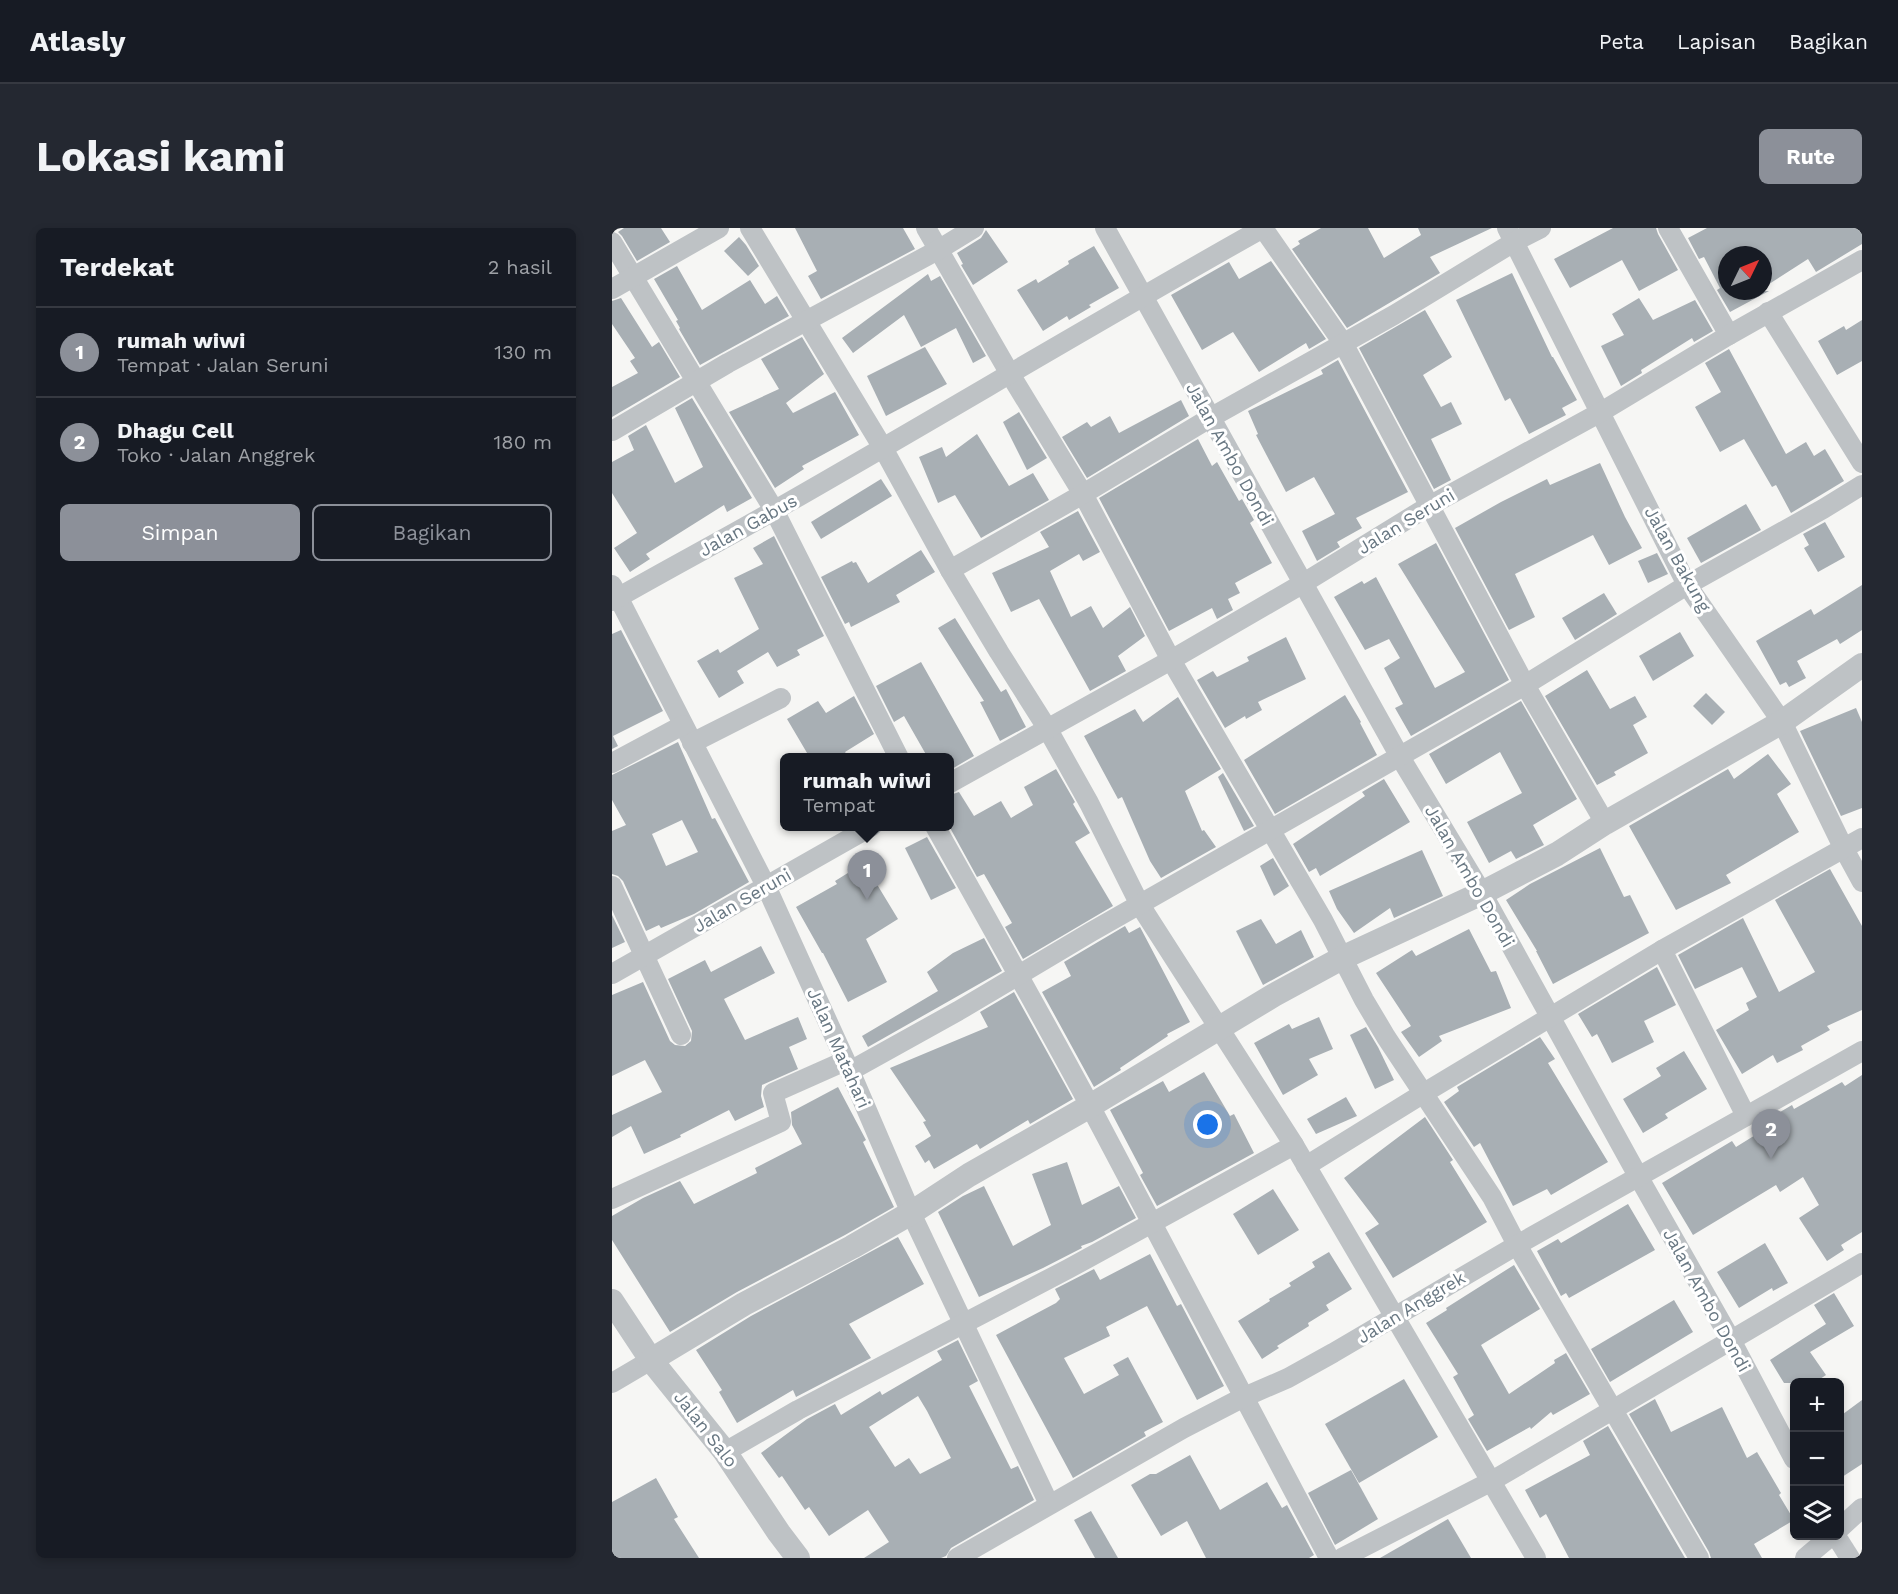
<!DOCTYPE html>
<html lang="id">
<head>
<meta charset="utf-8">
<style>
  :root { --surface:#171b24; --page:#242831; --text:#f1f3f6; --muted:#9ea1a6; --line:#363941; --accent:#8c9099 }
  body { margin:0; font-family:"Work Sans",sans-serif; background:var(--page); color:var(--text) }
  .controls { position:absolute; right:18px; bottom:18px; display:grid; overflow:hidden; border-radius:9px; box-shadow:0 3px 9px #0003 }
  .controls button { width:54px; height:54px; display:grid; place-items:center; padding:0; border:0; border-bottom:2px solid var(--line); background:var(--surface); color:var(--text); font:30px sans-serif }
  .compass { position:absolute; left:1106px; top:18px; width:54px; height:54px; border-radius:50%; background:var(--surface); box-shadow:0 3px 9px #0003; rotate:47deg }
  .you { position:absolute; left:596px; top:897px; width:21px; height:21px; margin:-15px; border:4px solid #fff; border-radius:50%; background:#1a73e8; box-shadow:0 0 0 9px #1a73e833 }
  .badge { display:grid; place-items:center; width:39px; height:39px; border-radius:50%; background:var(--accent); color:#fff; font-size:20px; font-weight:700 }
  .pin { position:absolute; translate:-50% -50px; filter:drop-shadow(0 2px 3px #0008) }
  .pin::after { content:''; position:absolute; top:32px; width:21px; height:18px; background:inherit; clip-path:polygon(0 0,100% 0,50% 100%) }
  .popup { position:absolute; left:168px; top:525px; width:174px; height:78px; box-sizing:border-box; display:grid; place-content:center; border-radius:9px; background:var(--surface); filter:drop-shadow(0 2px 4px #0005); font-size:20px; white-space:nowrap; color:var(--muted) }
  .popup b { font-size:22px; color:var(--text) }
  .popup::after { content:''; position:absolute; left:50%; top:100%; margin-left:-12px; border:12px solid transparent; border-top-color:var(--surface) }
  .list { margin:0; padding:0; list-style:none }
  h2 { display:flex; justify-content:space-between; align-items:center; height:78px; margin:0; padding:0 24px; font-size:26px }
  h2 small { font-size:20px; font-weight:400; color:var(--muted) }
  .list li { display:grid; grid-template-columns:39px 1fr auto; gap:18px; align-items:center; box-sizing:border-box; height:90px; padding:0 24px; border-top:2px solid var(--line) }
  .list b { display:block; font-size:22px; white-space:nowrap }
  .list p { margin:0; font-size:20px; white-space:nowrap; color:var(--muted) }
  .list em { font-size:20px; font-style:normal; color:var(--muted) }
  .actions { display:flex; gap:12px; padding:18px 24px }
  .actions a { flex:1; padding:14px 0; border:2px solid var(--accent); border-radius:9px; text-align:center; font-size:21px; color:var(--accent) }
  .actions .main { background:var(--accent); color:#fff }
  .icon { flex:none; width:33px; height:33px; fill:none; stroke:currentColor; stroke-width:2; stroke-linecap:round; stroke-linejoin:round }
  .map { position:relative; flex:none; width:1250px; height:1330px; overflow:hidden; border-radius:9px }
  header { display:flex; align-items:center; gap:36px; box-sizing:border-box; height:84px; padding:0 30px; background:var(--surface); border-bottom:2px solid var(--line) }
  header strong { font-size:28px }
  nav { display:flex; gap:33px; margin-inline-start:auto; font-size:21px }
  .intro { display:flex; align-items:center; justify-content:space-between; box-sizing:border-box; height:144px; padding:0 36px }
  h1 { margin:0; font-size:42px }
  .button { padding:15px 27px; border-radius:9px; background:var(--accent); color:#fff; font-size:21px; font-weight:700 }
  main { display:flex; gap:36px; padding:0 36px }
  aside { flex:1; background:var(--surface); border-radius:9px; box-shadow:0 3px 9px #0003 }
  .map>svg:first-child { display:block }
  .building { fill:#a8afb4; fill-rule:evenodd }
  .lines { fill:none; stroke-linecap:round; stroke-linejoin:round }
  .minor { stroke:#bec2c5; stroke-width:20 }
  .tertiary { stroke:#bec2c5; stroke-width:24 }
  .labels { text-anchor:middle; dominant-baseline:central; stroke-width:6; stroke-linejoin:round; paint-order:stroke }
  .street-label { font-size:18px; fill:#687782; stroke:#fff }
</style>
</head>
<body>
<header>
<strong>Atlasly</strong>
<nav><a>Peta</a><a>Lapisan</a><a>Bagikan</a></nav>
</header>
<div class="intro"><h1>Lokasi kami</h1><a class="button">Rute</a></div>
<main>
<aside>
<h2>Terdekat<small>2 hasil</small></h2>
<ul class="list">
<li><span class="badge">1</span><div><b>rumah wiwi</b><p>Tempat · Jalan Seruni</p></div><em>130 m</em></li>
<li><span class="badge">2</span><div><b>Dhagu Cell</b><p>Toko · Jalan Anggrek</p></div><em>180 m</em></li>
</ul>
<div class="actions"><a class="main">Simpan</a><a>Bagikan</a></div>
</aside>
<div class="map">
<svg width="1250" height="1330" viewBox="0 0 1250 1330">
  <rect width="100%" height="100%" fill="#f6f6f4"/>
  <g class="building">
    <polygon points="12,0 49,0 58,14 25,33 10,8 6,4"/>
    <polygon points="183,0 291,0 303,21 209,71 196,48 205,43"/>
    <polygon points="709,0 756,0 772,30 809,7 806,0 880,0 818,29 828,45 735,100 680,21 688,16 686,13"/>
    <polygon points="1001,0 1044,0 1046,6 1066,42 1027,63 1010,32 958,60 942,31"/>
    <polygon points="1095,0 1250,0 1250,16 1204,44 1196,31 1151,60 1151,27 1115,27 1115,63 1157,63 1118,84 1105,62 1108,60 1092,29 1087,31 1076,10"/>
    <polygon points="374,2 396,34 361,57 349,37 351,36 345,25 369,10"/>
    <polygon points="127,9 134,17 147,38 136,48 112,23"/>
    <polygon points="482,18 507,60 477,77 479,79 457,92 455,88 431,103 405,62 424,51 426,55 457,36 456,33"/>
    <polygon points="659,33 714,111 697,121 694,115 647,144 621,104 590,122 559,67 617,34 627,51"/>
    <polygon points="65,38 90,82 138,52 153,76 165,68 177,88 88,137 67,101 68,100 64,93 66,92 42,51"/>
    <polygon points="900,45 940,129 941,129 965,172 950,180 954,187 917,206 898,170 893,173 844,72"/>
    <polygon points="316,46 319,53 328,48 374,128 361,135 344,100 309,119 292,87 241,125 230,110"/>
    <polygon points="9,70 40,119 47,114 68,149 0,189 0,159 26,145 18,133 23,130 0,96 0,73"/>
    <polygon points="1027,70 1041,92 1083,72 1101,103 1082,114 1080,110 1029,142 1030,145 1009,158 989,118 1012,107 1000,86"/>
    <polygon points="813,82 840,129 811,147 829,179 839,174 850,196 819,211 839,252 822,261 747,120"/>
    <polygon points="1250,92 1250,133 1225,147 1206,113 1232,98 1234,102"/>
    <polygon points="190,109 212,146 174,175 181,185 223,164 247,207 190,238 192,241 163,260 117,184 167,161 149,131"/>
    <polygon points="313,119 335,156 274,188 255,148"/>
    <polygon points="1117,121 1174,226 1194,214 1202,228 1213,221 1232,253 1179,285 1164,257 1160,259 1132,211 1108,224 1083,179 1109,164 1093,135"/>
    <polygon points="726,132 796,264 744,290 750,300 725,314 728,319 705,333 690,303 723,286 702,249 674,264 644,207 646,206 636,183 711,146 709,142"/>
    <polygon points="80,170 140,270 115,284 112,277 34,326 38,331 18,344 2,320 25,305 0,265 0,234 22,222 16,208 34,197 63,255 91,239 63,180"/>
    <polygon points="569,172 577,188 475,250 450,209 475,194 479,199 498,188 507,205"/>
    <polygon points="407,184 435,230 415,242 391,194"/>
    <polygon points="365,206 397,258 421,245 437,272 369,310 343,267 326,275 307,229 330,219 334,229"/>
    <polygon points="586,211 600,238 605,234 627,273 630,271 642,292 638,295 660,335 623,355 628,365 616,371 621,382 605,391 600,380 557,403 487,270"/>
    <polygon points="988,235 1013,289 1030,320 997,337 981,307 903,346 923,389 897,402 843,300 889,274 935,251 938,257"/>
    <polygon points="269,251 280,268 209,311 199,294"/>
    <polygon points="1134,276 1149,302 1089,335 1075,310"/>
    <polygon points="466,283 488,324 471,333 467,326 438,343 459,389 479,378 491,400 518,379 533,408 506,428 514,443 478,463 427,371 399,384 380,345 437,319 428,304"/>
    <polygon points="1213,294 1233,329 1206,344 1192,320 1197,317 1191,306"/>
    <polygon points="162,308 212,408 185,422 188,427 165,439 156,424 125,443 132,455 107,470 85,433 106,421 108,425 147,401 122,350 151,336 141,320"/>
    <polygon points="824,315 897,452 799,508 783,480 791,476 772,440 788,430 777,411 753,422 722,369 750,353 752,356 764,349 823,460 853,444 786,336"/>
    <polygon points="309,322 323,344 284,367 288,374 239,399 237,394 233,396 209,349 240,333 241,335 244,334 256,355"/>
    <polygon points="1045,325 1056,346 1036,355 1026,333"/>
    <polygon points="1250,357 1250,402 1228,416 1225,411 1185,433 1194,450 1177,459 1174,454 1168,457 1144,413 1199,381 1202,387"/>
    <polygon points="992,365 1005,386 963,412 950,390"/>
    <polygon points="343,390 389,464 394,461 414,499 388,513 368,474 372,473 326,400"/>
    <polygon points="9,402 51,483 1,508 6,518 0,521 0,406"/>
    <polygon points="1068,404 1082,428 1041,453 1027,428"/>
    <polygon points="674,409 694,451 646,474 650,482 634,491 633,488 613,500 585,452 601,443 605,449 637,433 635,429"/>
    <polygon points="309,434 362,528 338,542 338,530 316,530 292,488 282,494 264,458"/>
    <polygon points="975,442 998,481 1023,468 1035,489 1021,497 1036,525 1002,544 1004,547 985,557 933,468"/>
    <polygon points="1094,465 1113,484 1100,497 1081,478"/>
    <polygon points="733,467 749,494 748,495 765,527 663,586 632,532"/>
    <polygon points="242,468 262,506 233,524 237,530 198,530 175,491 206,473 214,485"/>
    <polygon points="566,469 609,541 573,563 590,603 592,602 604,619 549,650 538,633 510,569 506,571 472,508 523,481 531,494"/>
    <polygon points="909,473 965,571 921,597 932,617 904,631 899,623 877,635 855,594 910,565 888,524 834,556 817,526"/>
    <polygon points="1244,480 1250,494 1250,580 1229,588 1188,503"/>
    <path d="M66 514 100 591 103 590 137 654 82 686 49 700 47 697 34 703 11 653 6 648 0 646V603L14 597 0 572V547ZM70 592 86 624 54 638 40 606Z"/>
    <polygon points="1156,526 1179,556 1165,566 1187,604 1114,647 1119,655 1064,682 1017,598 1116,541 1122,551"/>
    <polygon points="444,541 463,574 461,576 478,605 463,614 501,678 411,731 393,699 400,695 372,646 365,649 337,598 338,567 347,564 362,588 389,573 399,590 421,577 412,559"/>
    <polygon points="611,545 642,598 632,603 606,549"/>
    <polygon points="772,551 798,594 708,648 704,640 697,644 681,616 753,568 750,564"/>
    <polygon points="315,609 344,660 319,672 293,620"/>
    <polygon points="988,620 1012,669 1018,667 1037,705 941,756 924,723 925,723 894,672 918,656"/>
    <polygon points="810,622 831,668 782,690 778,680 742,705 725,681 717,663"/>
    <polygon points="661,630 677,658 662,668 648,638"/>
    <polygon points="252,635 286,691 254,711 275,754 236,774 211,725 210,725 184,679 225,656 223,653"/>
    <polygon points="1218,641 1250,698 1250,782 1215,798 1218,802 1189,818 1191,822 1165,835 1161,827 1130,846 1104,802 1137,782 1134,775 1145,769 1130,739 1083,761 1066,727 1131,690 1167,764 1203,744 1163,672"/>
    <polygon points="0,687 13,714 0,720"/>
    <polygon points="649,691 664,716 689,702 702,729 651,757 624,703"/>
    <polygon points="513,698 517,705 528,699 578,794 555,806 556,808 508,840 509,842 482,859 430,764 459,748 452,734"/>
    <polygon points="857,701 879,744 884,743 899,780 827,808 830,813 807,829 789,804 799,798 764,745 800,722 804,728"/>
    <polygon points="372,710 390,743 256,819 250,808 326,763 315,744 341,725"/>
    <polygon points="149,718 163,745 112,771 133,812 186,789 195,811 177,819 186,841 150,857 149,868 152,879 123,893 117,882 68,907 69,909 32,926 19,898 0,909 0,887 50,864 33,832 0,848 0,767 31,754 58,813 63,817 73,818 79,813 80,803 56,751 93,732 99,744"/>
    <polygon points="1045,739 1064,777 1032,793 1042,814 1000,835 985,806 980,809 966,786"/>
    <polygon points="402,764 461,871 418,896 416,892 368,921 365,916 322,941 317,932 313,935 303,918 319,908 311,894 314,893 278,840 376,799 368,784"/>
    <polygon points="707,789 721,821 697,831 706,847 671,867 642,815 677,796 680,801"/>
    <polygon points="754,799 766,819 782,852 763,861 738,807"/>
    <polygon points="928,809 943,831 936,835 996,934 939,967 935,961 901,978 868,915 862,919 832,874 847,863 845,859"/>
    <polygon points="1072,823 1095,861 1053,886 1056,890 1031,905 1011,871 1049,848 1044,840"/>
    <polygon points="592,844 618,888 622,886 642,925 545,978 528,947 531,945 530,943 498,882 551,853 557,864"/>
    <polygon points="1250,847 1250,1004 1229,1017 1232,1022 1215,1033 1187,990 1207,977 1191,949 1168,964 1164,957 1081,1007 1050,955 1120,913 1124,919 1161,896 1158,890 1180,877 1182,881 1230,854 1233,858"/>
    <polygon points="226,859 254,912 251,914 282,979 233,1007 125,1064 58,1104 0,1012 0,988 31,970 68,953 82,976 145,945 143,940 190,916 180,897 179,884"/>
    <polygon points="734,869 745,888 704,906 695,891"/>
    <polygon points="813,889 841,932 838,934 875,994 781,1050 753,1005 767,996 732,950"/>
    <polygon points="455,934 470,977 507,958 524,990 480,1014 469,1018 470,1020 431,1040 367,1069 326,984 351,968 372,958 401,1018 439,997 420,946"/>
    <polygon points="661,961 687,1002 646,1027 621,986"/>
    <polygon points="1016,976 1043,1022 957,1070 954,1065 949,1068 925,1023 946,1011 949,1015"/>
    <polygon points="286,1009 312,1056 237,1096 259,1130 184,1169 181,1162 125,1195 107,1164 110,1162 84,1122 139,1088"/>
    <polygon points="1153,1015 1176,1055 1161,1063 1160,1060 1127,1080 1105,1044"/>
    <polygon points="717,1024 740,1061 714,1077 717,1082 696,1095 697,1098 665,1118 667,1120 650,1131 626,1093 658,1073 657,1071 679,1058 677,1055 703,1039 700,1034"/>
    <polygon points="538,1026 565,1078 569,1076 612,1158 585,1172 535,1078 494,1099 498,1108 452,1130 472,1166 507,1147 501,1137 516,1129 551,1194 532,1204 534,1208 461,1250 384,1107 444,1075 448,1071 443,1061 482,1041 488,1052"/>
    <polygon points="902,1037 928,1081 869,1117 897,1166 943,1135 942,1132 954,1125 978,1166 941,1187 939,1184 919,1201 918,1199 875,1223 856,1191 862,1187 841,1149 846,1146 814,1095 835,1082 834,1080"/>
    <polygon points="1222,1065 1242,1098 1198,1124 1214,1147 1202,1155 1172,1155 1158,1132 1214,1096 1202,1077"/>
    <polygon points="1062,1072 1081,1104 998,1154 979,1121"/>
    <path d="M346 1112 366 1153 357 1158 399 1241 406 1238 422 1272 339 1320 334 1328 329 1330H252L277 1314 256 1282 217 1308 197 1279 193 1282 170 1248 167 1250 149 1225 195 1191 223 1176 229 1187 268 1163 270 1167 330 1132 325 1123ZM306 1168 315 1183 339 1230 308 1246 297 1230 283 1239 257 1199Z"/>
    <polygon points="792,1151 826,1209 747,1255 713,1196"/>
    <polygon points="1043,1171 1059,1204 1110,1179 1135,1230 1145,1224 1169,1265 1167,1267 1182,1292 1142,1316 1150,1330 1099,1330 1097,1324 1017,1186"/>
    <polygon points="1250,1172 1250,1236 1227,1251 1227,1189"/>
    <polygon points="996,1198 1073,1330 957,1330 934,1286 928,1290 913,1262 978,1227 971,1213"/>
    <polygon points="578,1227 608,1282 655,1254 670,1280 675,1277 702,1327 697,1330 594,1330 575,1293 549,1308 519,1257 538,1246 544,1246"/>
    <polygon points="739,1242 766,1291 723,1317 696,1265"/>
    <polygon points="44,1250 66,1289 62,1291 87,1330 0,1330 0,1274"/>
    <polygon points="479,1283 506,1330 483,1330 462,1292"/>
    <polygon points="836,1291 859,1330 768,1330"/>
  </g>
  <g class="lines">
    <g class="minor">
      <polyline points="138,0 271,220 338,342 387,424 435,500 477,575 528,677 682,917 924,1330"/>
      <polyline points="314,0 398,146 471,266 559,432 711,692 752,772 774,809 880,969 905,1017 1087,1330"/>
      <polyline points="493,0 788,529 870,665 1026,948 1119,1112 1182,1231"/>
      <polyline points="651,0 731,115 913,457 993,595"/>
      <polyline points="895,0 1075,357 1170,494 1232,621 1250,654"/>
      <polyline points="1056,0 1117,107"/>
      <polyline points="0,14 162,282 287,530"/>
      <polyline points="0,61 107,0"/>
      <polyline points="1156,84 1250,235"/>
      <polyline points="0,203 116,135 326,22 362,0"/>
      <polyline points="338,342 471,266 598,190 782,87 902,14 929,0"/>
      <polyline points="0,357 154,658 238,843 299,985 437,1276"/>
      <path d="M0 373C54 342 109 313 163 282 326 189 487 92 651 0"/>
      <polyline points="80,515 169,470"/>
      <polyline points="0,535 71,497"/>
      <polyline points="338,555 559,432 690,356 817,278 989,184 1117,107 1250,32"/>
      <path d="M323 598C375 691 427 783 477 876 558 1027 636 1179 717 1330"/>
      <polyline points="0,658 69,807"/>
      <polyline points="1050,722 1134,888"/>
      <polyline points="0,746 260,598"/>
      <polyline points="238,843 346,783 479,704 913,457 1075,357 1211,281 1250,257"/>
      <polyline points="694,938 812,865 1050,722 1250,610"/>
      <polyline points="0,971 169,894 161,865 233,833"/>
      <polyline points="0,1155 39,1132"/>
      <polyline points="113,1224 186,1182 456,1041 682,917"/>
      <polyline points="1228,1300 1250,1280"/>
      <polyline points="1224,1308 1238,1330"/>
      <polyline points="345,1330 572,1200 630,1170 676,1150 721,1125 905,1017 1250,823"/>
      <polyline points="730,1330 878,1254 1250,1035"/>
      <polyline points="1193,1330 1219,1308"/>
    </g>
    <g class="tertiary">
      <polyline points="0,1073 39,1132 113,1224 167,1305 186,1330"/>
      <polyline points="39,1132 132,1076 240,1019 299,985 357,947 478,878 662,767 730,730 870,665 945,626 993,595 1170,494 1250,437"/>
    </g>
  </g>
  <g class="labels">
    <g class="street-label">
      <text transform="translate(618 226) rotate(61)">Jalan Ambo Dondi</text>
      <text transform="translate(794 293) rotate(-31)">Jalan Seruni</text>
      <text transform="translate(136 297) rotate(-29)">Jalan Gabus</text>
      <text transform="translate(1066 331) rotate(61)">Jalan Bakung</text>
      <text transform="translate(858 648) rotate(60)">Jalan Ambo Dondi</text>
      <text transform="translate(130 672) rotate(-30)">Jalan Seruni</text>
      <text transform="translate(227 820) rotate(66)">Jalan Matahari</text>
      <text transform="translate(1095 1072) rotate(61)">Jalan Ambo Dondi</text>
      <text transform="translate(799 1079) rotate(-31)">Jalan Anggrek</text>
      <text transform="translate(94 1201) rotate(52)">Jalan Salo</text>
    </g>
  </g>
</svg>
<div class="controls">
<button>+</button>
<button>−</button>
<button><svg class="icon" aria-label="layers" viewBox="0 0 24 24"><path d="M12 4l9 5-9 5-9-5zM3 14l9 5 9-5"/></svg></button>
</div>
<svg class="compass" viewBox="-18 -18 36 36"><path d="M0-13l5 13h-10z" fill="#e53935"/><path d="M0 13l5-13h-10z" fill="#9ea1a6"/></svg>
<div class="you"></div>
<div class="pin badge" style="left:255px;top:672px">1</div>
<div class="popup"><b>rumah wiwi</b>Tempat</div>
<div class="pin badge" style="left:1159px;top:931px">2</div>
</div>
</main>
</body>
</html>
